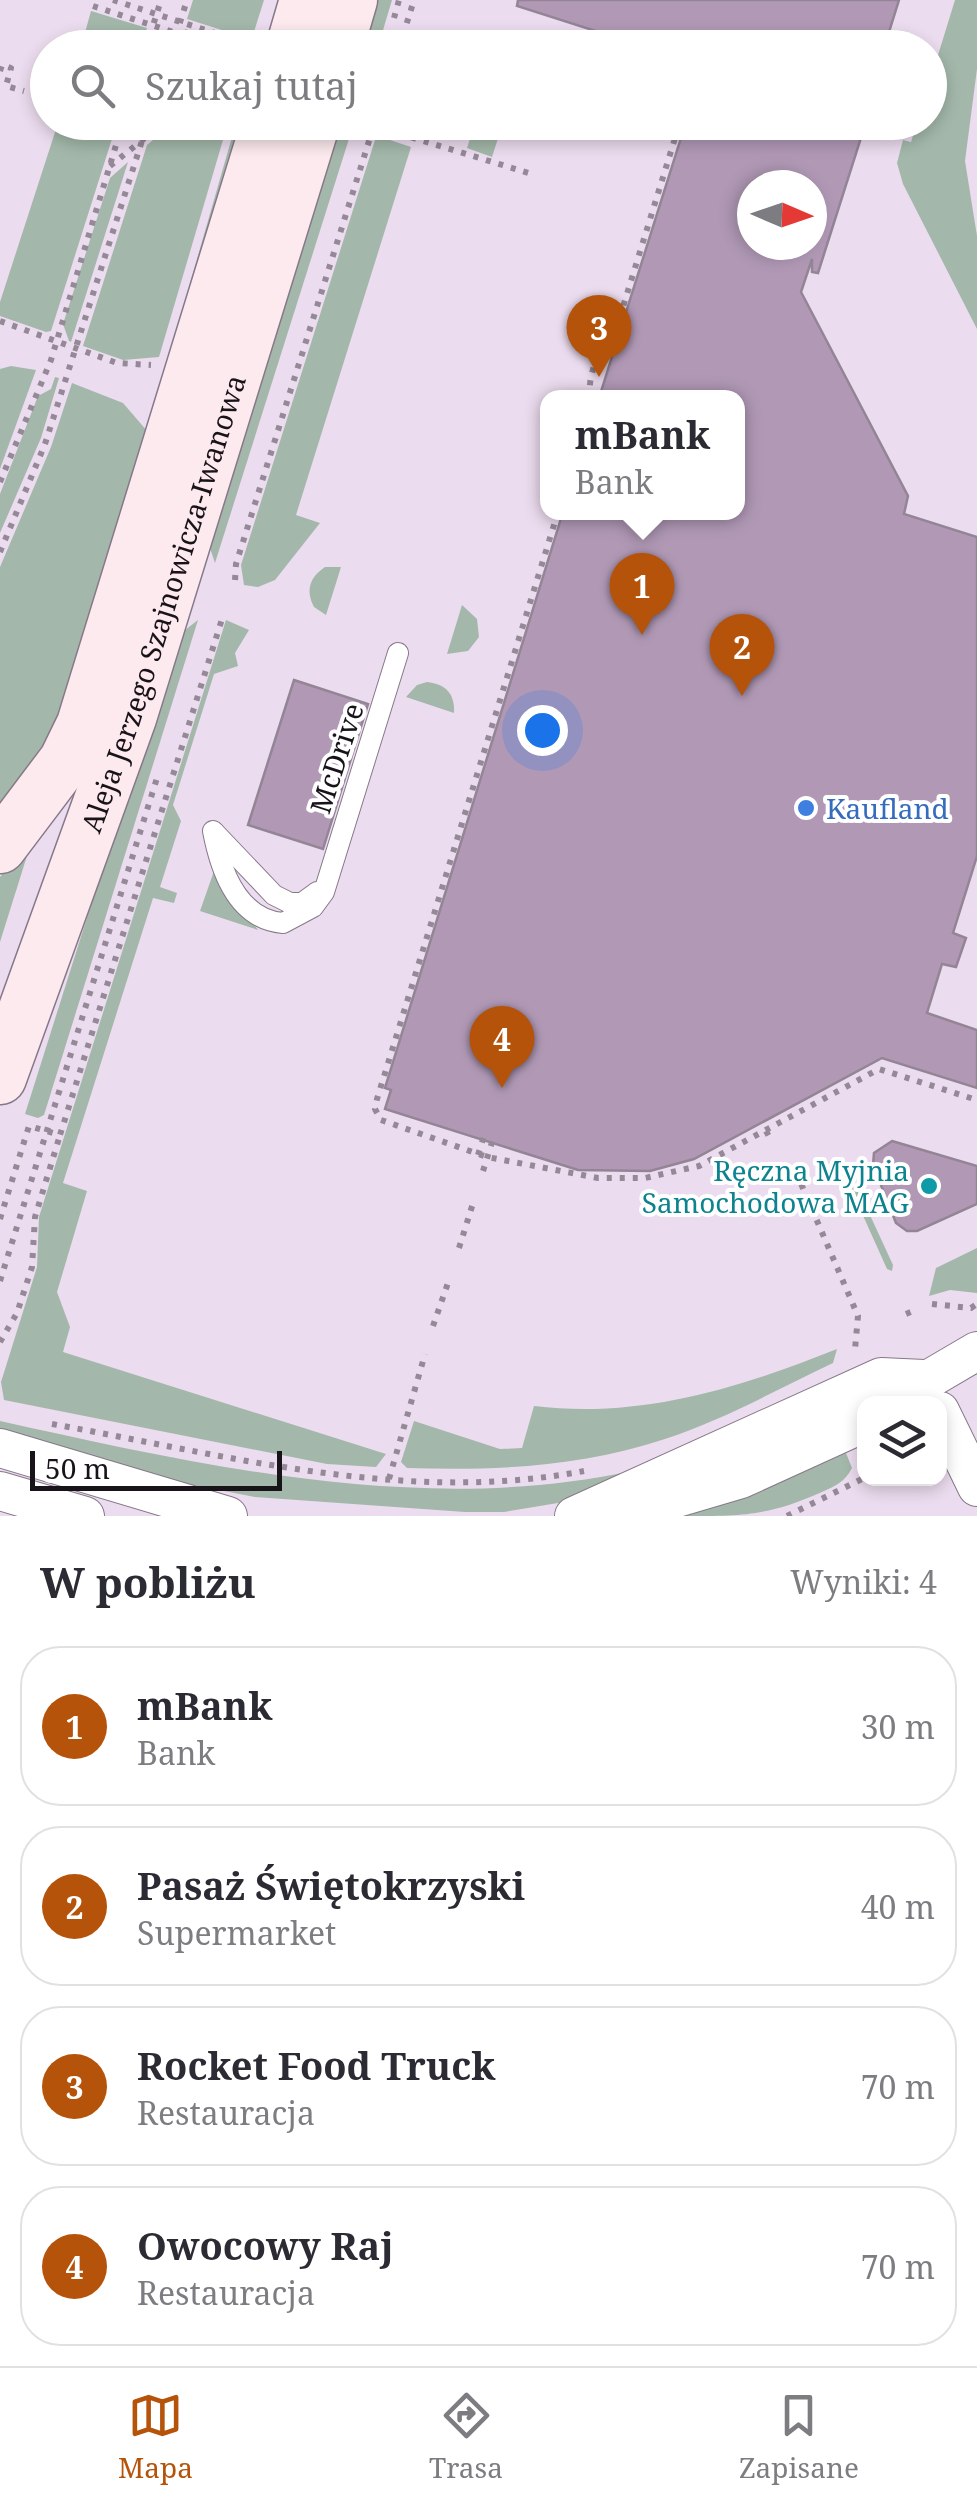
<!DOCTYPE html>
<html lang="pl">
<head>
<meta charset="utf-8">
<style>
  :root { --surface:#fff; --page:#f7f7f7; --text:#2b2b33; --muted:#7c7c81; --line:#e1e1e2; --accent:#b45309 }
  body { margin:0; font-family:"Noto Serif",serif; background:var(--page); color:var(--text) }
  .controls { position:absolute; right:30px; bottom:30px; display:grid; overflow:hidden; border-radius:20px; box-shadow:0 5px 15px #0003 }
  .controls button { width:90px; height:90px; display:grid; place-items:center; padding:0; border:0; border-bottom:2px solid var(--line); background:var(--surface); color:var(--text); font:50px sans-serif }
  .compass { position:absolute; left:737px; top:170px; width:90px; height:90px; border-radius:50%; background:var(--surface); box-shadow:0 5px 15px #0003; rotate:92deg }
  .scale { position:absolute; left:30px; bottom:25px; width:252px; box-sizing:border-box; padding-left:10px; border:5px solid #181219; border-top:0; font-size:28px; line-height:35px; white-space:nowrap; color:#181219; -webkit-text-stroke:8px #fff; paint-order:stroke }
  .you { position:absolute; left:542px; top:730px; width:35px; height:35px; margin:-25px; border:8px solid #fff; border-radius:50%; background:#1a73e8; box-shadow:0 0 0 15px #1a73e833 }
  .badge { display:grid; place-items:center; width:65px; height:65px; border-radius:50%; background:var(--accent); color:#fff; font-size:32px; font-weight:700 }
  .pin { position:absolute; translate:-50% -82px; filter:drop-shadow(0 2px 5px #0008) }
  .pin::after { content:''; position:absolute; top:52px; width:35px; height:30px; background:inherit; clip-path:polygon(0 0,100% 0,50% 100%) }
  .popup { position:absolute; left:540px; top:390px; width:205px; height:130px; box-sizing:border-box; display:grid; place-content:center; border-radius:20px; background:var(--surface); filter:drop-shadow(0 2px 8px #0005); font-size:32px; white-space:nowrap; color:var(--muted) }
  .popup b { font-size:38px; color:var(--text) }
  .popup::after { content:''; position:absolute; left:50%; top:100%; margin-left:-20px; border:20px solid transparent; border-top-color:var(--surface) }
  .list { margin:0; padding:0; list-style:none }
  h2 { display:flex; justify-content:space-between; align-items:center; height:130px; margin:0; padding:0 40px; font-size:42px }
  h2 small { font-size:32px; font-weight:400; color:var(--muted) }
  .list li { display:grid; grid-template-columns:65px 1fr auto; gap:30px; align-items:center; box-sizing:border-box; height:160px; margin:0 20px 20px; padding:0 20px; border:2px solid var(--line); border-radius:40px }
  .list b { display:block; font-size:38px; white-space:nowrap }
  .list p { margin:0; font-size:32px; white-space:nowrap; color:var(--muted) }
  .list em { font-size:32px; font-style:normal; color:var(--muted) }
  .icon { flex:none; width:55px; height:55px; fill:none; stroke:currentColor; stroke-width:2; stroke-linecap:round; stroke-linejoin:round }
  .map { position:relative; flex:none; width:977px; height:1516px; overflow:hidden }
  .search { position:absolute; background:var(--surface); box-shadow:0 5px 15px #0003; left:30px; right:30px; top:30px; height:110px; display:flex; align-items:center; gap:25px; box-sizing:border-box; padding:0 35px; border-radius:55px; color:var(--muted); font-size:38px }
  .sheet { height:850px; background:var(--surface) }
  nav { display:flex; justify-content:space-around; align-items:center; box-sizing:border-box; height:140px; border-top:2px solid var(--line); background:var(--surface); font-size:28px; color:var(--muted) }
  nav a { display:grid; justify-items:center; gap:5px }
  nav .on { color:var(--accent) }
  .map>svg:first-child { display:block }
  .green { fill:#a3b8aa }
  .building { fill:#b199b6; stroke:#938496; stroke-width:2.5; fill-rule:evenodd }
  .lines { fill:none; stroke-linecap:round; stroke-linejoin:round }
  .service-casing { stroke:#867889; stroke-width:22 }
  .minor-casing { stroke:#867889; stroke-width:40 }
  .secondary-casing { stroke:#867889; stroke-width:55 }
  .path { stroke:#958997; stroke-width:6; stroke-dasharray:5 8; stroke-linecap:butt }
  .service { stroke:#fff; stroke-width:20 }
  .minor { stroke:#fff; stroke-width:38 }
  .secondary { stroke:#fdeaee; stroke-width:52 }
  .shop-dot { fill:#3f7fe0; stroke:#fff; stroke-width:4 }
  .culture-dot { fill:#0f9aa8; stroke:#fff; stroke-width:4 }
  .labels { text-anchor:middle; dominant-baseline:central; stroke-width:8; stroke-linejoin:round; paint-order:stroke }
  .street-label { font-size:28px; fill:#181219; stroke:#fff }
  .shop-label { font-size:28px; fill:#366cbe; stroke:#fff; text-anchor:start }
  .culture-label { font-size:28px; fill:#0d838f; stroke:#fff; text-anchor:end }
</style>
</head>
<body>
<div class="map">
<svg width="977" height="1516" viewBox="0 0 977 1516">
  <rect width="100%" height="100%" fill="#ecdcef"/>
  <g class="green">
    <polygon points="193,0 264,0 253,35 247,38 187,19"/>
    <polygon points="375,0 392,0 378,47 361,48"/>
    <polygon points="955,0 977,0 977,69 965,161 977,236 977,329 903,184 897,163 903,140 911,142 917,123 930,122 930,81"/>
    <polygon points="91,11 147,28 141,47 81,47"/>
    <polygon points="185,29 240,45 240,47 179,47"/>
    <polygon points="58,123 117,123 51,331 46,332 0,316 0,302"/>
    <polygon points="173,123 228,123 159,357 123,360 83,346 147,145"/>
    <polygon points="236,123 242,123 167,364"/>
    <polygon points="337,123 354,123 215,563 209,545"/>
    <polygon points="475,123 503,123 492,157 467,148"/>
    <polygon points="381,137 411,147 296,515 320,523 275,580 258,587 244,585 241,565 375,140"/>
    <polygon points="128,162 71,342 69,341 63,324 110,178"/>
    <polygon points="11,366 36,370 0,469 0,369"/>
    <polygon points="55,377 59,378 41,438 0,533 0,494 38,396 51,389"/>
    <polygon points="72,383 123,403 148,432 80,691 0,816 0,567 51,447"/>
    <path d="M325 567H341L326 615 314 607C305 590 310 577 325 567Z"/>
    <polygon points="462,605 477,619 479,637 468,651 447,654"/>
    <polygon points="198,620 44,1115 38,1118 25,1114 169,658 180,634"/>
    <polygon points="226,620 249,630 235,653 238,666 214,674 173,805 181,821 160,887 177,893 174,903 153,898 63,1183 87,1191 57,1292 70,1327 63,1352 386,1454 376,1467 327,1464 4,1400 1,1382 37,1267 39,1217"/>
    <path d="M427 682C446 684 455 694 454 713L406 697 417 685Z"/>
    <polygon points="28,842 31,843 0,942 0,877"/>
    <polygon points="214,871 258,930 200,911"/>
    <polygon points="851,1174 893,1265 892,1271 887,1269 847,1180"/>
    <polygon points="977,1248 977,1293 950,1290 929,1296 936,1268"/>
    <path d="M837 1349 833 1363C778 1389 723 1420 665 1439 580 1467 495 1471 407 1468L401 1462 414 1421 500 1449 522 1448 534 1406C641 1419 739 1388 837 1349Z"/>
    <path d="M0 1421C203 1466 424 1516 631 1471L576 1500 504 1512H465L255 1497 162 1479 21 1436 0 1428Z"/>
    <path d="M846 1453 852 1468C845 1482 835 1486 822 1492 768 1516 743 1516 684 1516L770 1487Z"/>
  </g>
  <g class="building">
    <polygon points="518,0 899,0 884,48 624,48 627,41 517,6"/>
    <path d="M686 122H866L818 273 812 272V259L801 292 908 496 904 514 977 537V856L953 933 966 938 956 967 942 964 927 1013 977 1030V1088L882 1058 694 1159 650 1171 578 1170 385 1109 391 1090 385 1088 563 512H737V398H599ZM752 185H812V245H752Z"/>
    <polygon points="294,680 368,704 323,849 248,825"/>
    <polygon points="892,1141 977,1166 977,1204 917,1231 907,1231 896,1223 873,1165 874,1153"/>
  </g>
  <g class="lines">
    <g class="service-casing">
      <g id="service">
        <path d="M213 831C220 868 236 919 283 923L313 907 324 892 398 653"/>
        <polyline points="214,832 274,895 290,903 302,903 317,892"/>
      </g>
    </g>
    <g class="minor-casing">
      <g id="minor">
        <polyline points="907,1392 977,1351"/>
        <polyline points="940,1411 977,1487"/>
        <polyline points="0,1448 228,1516"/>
        <polyline points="0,1491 85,1516"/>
        <polyline points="574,1516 881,1377 924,1379"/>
        <polyline points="616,1516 741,1479 864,1423"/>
      </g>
    </g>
    <g class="secondary-casing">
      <g id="secondary">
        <polyline points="292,48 306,0"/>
        <polyline points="337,48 351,0"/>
        <polyline points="0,847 65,761 83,724 268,122"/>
        <path id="s1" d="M0 1078 130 718 314 122"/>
      </g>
    </g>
    <g class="path">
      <polyline points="113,0 255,46"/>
      <polyline points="93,6 176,33"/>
      <polyline points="394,18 399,0"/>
      <polyline points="146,48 161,0"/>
      <polyline points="172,48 187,0"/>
      <polyline points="399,48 414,0"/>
      <polyline points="0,71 2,65 11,68 6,86 24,91"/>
      <polyline points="374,126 532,174"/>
      <polyline points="110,166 165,122"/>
      <polyline points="0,321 117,363 151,365"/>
      <path d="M591 398C584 374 609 334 617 309L622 310 680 122"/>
      <polyline points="0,482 51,360 123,122"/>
      <polyline points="558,512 377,1099 375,1109 381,1120 487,1157 598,1178 645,1178 699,1166 879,1069 977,1100"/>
      <polyline points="0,552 45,444 148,122"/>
      <polyline points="235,580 236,564 375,122"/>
      <polyline points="766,1131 771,1140"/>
      <polyline points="478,1155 485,1133"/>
      <polyline points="783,1169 786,1175 799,1179 858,1316 855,1349"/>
      <polyline points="483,1171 494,1136"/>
      <polyline points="0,1219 29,1126 60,1135 222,619"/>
      <polyline points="459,1248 474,1200"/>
      <polyline points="0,1281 157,778"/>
      <polyline points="932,1304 971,1308 977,1304"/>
      <polyline points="906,1314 913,1311"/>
      <polyline points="433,1326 450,1277"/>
      <polyline points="0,1342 17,1313 32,1267 35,1217 60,1135"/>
      <path d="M52 1424C226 1455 406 1505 584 1471"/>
      <polyline points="389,1479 425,1354"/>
      <polyline points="787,1516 864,1478"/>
    </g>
    <use href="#service" class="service"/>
    <use href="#minor" class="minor"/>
    <use href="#secondary" class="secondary"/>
  </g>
  <circle class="shop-dot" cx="806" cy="808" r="10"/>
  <circle class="culture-dot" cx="929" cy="1186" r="10"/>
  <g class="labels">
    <g class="street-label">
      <text stroke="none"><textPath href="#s1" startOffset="502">Aleja Jerzego Szajnowicza-Iwanowa</textPath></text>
      <text transform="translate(336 758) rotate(-72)">McDrive</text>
    </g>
    <g class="shop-label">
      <text x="826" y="808">Kaufland</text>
    </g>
    <g class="culture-label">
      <text x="909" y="1170">Ręczna Myjnia<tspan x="909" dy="32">Samochodowa MAG</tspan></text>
    </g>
  </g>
</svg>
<div class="controls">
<button><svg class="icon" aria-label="layers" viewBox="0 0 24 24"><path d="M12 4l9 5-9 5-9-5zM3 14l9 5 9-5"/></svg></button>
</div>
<svg class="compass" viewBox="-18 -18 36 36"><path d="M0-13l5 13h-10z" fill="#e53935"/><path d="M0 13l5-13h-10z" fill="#7c7c81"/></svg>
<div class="scale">50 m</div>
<div class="you"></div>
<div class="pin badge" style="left:642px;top:635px">1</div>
<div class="popup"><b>mBank</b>Bank</div>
<div class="pin badge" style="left:742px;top:696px">2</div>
<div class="pin badge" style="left:599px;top:377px">3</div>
<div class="pin badge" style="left:502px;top:1088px">4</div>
<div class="search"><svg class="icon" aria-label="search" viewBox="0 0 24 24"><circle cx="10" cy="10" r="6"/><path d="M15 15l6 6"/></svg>Szukaj tutaj</div>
</div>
<section class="sheet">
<h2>W pobliżu<small>Wyniki: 4</small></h2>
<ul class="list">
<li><span class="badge">1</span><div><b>mBank</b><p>Bank</p></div><em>30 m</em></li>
<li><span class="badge">2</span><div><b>Pasaż Świętokrzyski</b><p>Supermarket</p></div><em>40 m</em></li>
<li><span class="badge">3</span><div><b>Rocket Food Truck</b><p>Restauracja</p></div><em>70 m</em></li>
<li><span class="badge">4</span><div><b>Owocowy Raj</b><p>Restauracja</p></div><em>70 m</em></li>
</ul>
</section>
<nav>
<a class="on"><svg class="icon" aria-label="map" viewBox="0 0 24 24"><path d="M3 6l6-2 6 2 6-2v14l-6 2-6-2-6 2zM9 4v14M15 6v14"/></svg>Mapa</a>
<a><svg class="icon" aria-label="directions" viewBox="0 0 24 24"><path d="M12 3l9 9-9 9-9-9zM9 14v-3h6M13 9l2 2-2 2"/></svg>Trasa</a>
<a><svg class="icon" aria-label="saved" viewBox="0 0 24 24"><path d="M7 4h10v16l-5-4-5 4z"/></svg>Zapisane</a>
</nav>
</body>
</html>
